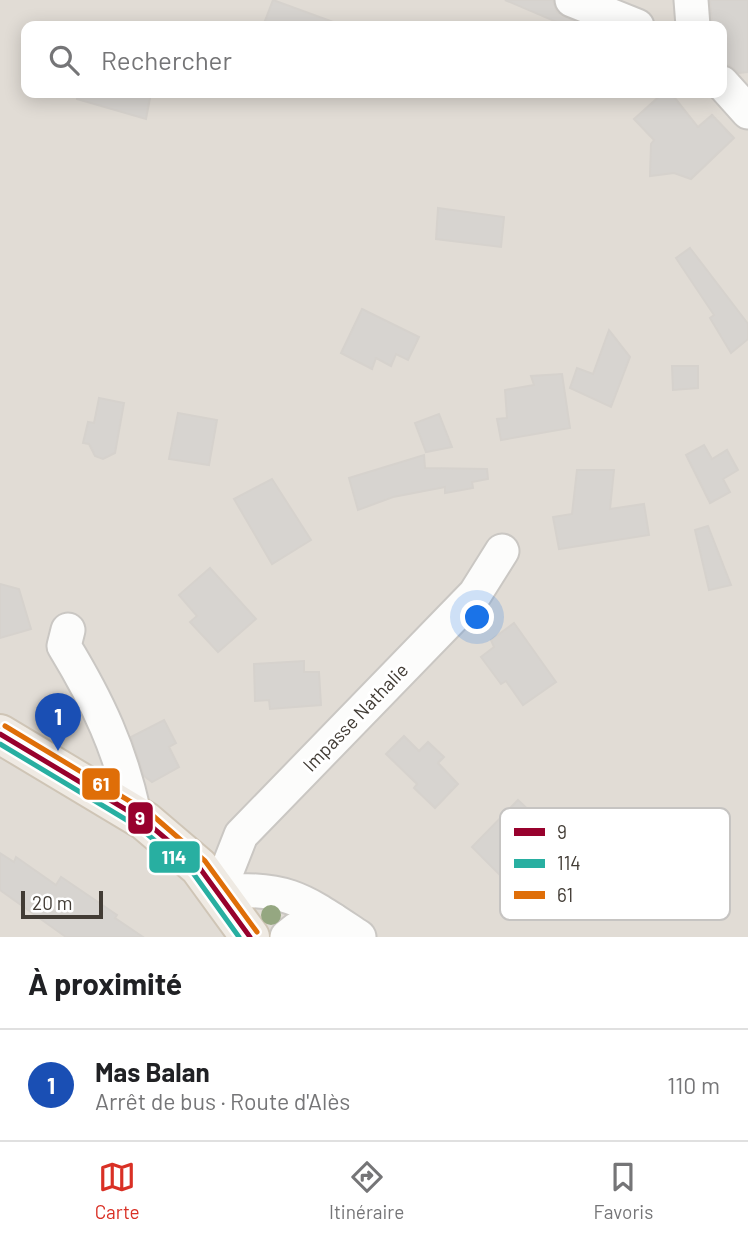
<!DOCTYPE html>
<html lang="fr">
<head>
<meta charset="utf-8">
<style>
  :root { --surface:#fff; --page:#f2f2f2; --text:#202124; --muted:#757577; --line:#e0e0e0; --accent:#d93025 }
  body { margin:0; font-family:Barlow,sans-serif; background:var(--page); color:var(--text) }
  .scale { position:absolute; left:21px; bottom:18px; width:82px; box-sizing:border-box; padding-left:7px; border:4px solid #423c35; border-top:0; font-size:19px; line-height:24px; white-space:nowrap; color:#423c35; -webkit-text-stroke:5px #fff; paint-order:stroke }
  .you { position:absolute; left:478px; top:618px; width:24px; height:24px; margin:-18px; border:5px solid #fff; border-radius:50%; background:#1a73e8; box-shadow:0 0 0 10px #1a73e833 }
  .badge { display:grid; place-items:center; width:46px; height:46px; border-radius:50%; background:var(--accent); color:#fff; font-size:23px; font-weight:700 }
  .pin { position:absolute; translate:-50% -58px; filter:drop-shadow(0 2px 4px #0008) }
  .pin::after { content:''; position:absolute; top:37px; width:24px; height:21px; background:inherit; clip-path:polygon(0 0,100% 0,50% 100%) }
  .list { margin:0; padding:0; list-style:none }
  h2 { display:flex; justify-content:space-between; align-items:center; height:91px; margin:0; padding:0 28px; font-size:30px }
  h2 small { font-size:23px; font-weight:400; color:var(--muted) }
  .list li { display:grid; grid-template-columns:46px 1fr auto; gap:21px; align-items:center; box-sizing:border-box; height:112px; padding:0 28px; border-top:2px solid var(--line) }
  .list b { display:block; font-size:26px; white-space:nowrap }
  .list p { margin:0; font-size:23px; white-space:nowrap; color:var(--muted) }
  .list em { font-size:23px; font-style:normal; color:var(--muted) }
  .icon { flex:none; width:38px; height:38px; fill:none; stroke:currentColor; stroke-width:2; stroke-linecap:round; stroke-linejoin:round }
  .map { position:relative; flex:none; width:748px; height:937px; overflow:hidden }
  .search { position:absolute; background:var(--surface); box-shadow:0 4px 18px #0003; left:21px; right:21px; top:21px; height:77px; display:flex; align-items:center; gap:18px; box-sizing:border-box; padding:0 24px; border-radius:14px; color:var(--muted); font-size:26px }
  .sheet { height:203px; background:var(--surface) }
  nav { display:flex; justify-content:space-around; align-items:center; box-sizing:border-box; height:98px; border-top:2px solid var(--line); background:var(--surface); font-size:19px; color:var(--muted) }
  nav a { display:grid; justify-items:center; gap:4px }
  nav .on { color:var(--accent) }
  .map>svg:first-child { display:block }
  .residential { fill:#e1dcd5; fill-rule:evenodd }
  .building { fill:#d7d4d0; stroke:#d6d2cd; stroke-width:2 }
  .lines { fill:none; stroke-linecap:round; stroke-linejoin:round }
  .minor-casing { stroke:#cac7c3; stroke-width:37 }
  .major-casing { stroke:#cfc5b6; stroke-width:42 }
  .minor { stroke:#fcfcfb; stroke-width:33 }
  .major { stroke:#efeae3; stroke-width:38 }
  .bus-1-casing { stroke:#fff; stroke-width:10 }
  .bus-2-casing { stroke:#fff; stroke-width:10 }
  .bus-3-casing { stroke:#fff; stroke-width:10 }
  .bus-1 { stroke:#98012d; stroke-width:5 }
  .bus-2 { stroke:#28afa1; stroke-width:5 }
  .bus-3 { stroke:#df6e08; stroke-width:5 }
  .tree { fill:#95a781 }
  .labels { text-anchor:middle; dominant-baseline:central; stroke-width:6; stroke-linejoin:round; paint-order:stroke }
  .street-label { font-size:19px; fill:#423c35; stroke:#fff }
  .key { fill:#fff; stroke:#c6c4c2; stroke-width:2 }
  .key-label { font-size:19px; fill:#423c35 }
  .line-badge { stroke:#fff; stroke-width:2.5 }
  .badge-label { font-size:19px; text-anchor:middle; font-weight:bold; fill:#fff }
</style>
</head>
<body>
<div class="map">
<svg width="748" height="937" viewBox="0 0 748 937">
  <rect width="100%" height="100%" fill="#eeebe7"/>
  <path class="residential" d="M0 0H748V937H0ZM26 26H722V93H26Z"/>
  <g class="building">
    <polygon points="273,0 339,24 338,26 263,26"/>
    <polygon points="505,0 553,0 557,12 580,24 566,26"/>
    <polygon points="710,0 748,0 748,72 739,73 729,65 722,64 722,26 712,26"/>
    <polygon points="78,93 151,93 146,119 77,99"/>
    <polygon points="663,93 671,93 698,127 712,115 734,138 691,179 674,173 650,176 651,144 654,140 634,119"/>
    <polygon points="438,208 504,217 501,247 436,239"/>
    <polygon points="690,248 748,324 748,339 731,353 710,318 714,315 676,258"/>
    <polygon points="362,309 419,337 408,360 396,354 391,366 376,358 372,369 341,353"/>
    <polygon points="609,330 630,357 611,407 570,388 577,368 593,374"/>
    <polygon points="672,366 698,366 698,388 673,390"/>
    <polygon points="562,374 570,428 501,440 497,419 507,418 505,390 534,385 531,376"/>
    <polygon points="99,398 124,403 115,453 103,459 95,456 89,444 83,443 88,422 94,423"/>
    <polygon points="178,413 217,420 209,465 169,459"/>
    <polygon points="439,414 452,447 426,452 415,423"/>
    <polygon points="704,445 712,459 727,450 738,470 723,479 730,492 710,503 686,455"/>
    <polygon points="424,455 425,468 487,469 488,479 472,482 473,488 445,493 445,487 393,497 358,510 349,478"/>
    <polygon points="577,470 614,470 610,509 644,504 649,535 559,549 553,517 572,514"/>
    <polygon points="272,479 311,540 272,564 234,499"/>
    <polygon points="708,526 731,585 709,590 695,530"/>
    <polygon points="210,568 256,619 218,652 190,622 197,616 179,595"/>
    <polygon points="0,584 19,589 31,629 0,638"/>
    <polygon points="514,623 556,682 523,705 506,681 501,684 481,657 494,647 491,640"/>
    <polygon points="304,661 304,672 319,672 321,705 270,709 269,700 255,701 254,664"/>
    <polygon points="164,720 176,743 169,747 179,767 152,782 144,776 131,737"/>
    <polygon points="404,736 419,751 428,742 444,757 438,763 458,784 435,808 414,788 417,784 386,754"/>
    <polygon points="518,800 535,816 520,831 561,875 535,900 511,876 506,881 472,847"/>
    <polygon points="0,853 14,862 16,857 56,885 61,877 117,915 115,918 143,937 66,937 0,890"/>
  </g>
  <g class="lines">
    <g class="minor-casing">
      <g id="minor">
        <polyline points="572,0 637,26"/>
        <polyline points="691,0 693,26"/>
        <polyline points="722,83 748,112"/>
        <path d="M68 630 64 646C98 702 120 749 134 813"/>
        <polyline points="287,937 297,929 333,920"/>
        <path d="M359 937C303 900 289 887 219 891L241 835 475 594 502 551"/>
      </g>
    </g>
    <g class="major-casing">
      <polyline id="major" points="0,734 145,821 199,867 250,937"/>
    </g>
    <use href="#minor" class="minor"/>
    <use href="#major" class="major"/>
    <g class="bus-1-casing">
      <polyline id="bus-1" points="0,734 145,821 199,867 250,937"/>
    </g>
    <g class="bus-2-casing">
      <polyline id="bus-2" points="0,744 140,828 193,873 239,937"/>
    </g>
    <g class="bus-3-casing">
      <polyline id="bus-3" points="5,726 151,814 205,861 257,932"/>
    </g>
    <use href="#bus-1" class="bus-1"/>
    <use href="#bus-2" class="bus-2"/>
    <use href="#bus-3" class="bus-3"/>
  </g>
  <circle class="tree" cx="271" cy="915" r="10"/>
  <g class="labels">
    <g class="street-label">
      <text transform="translate(355 717) rotate(-46)">Impasse Nathalie</text>
    </g>
  </g>
  <rect x="500" y="808" width="230" height="112" rx="10" class="key"/>
  <rect x="514" y="828" width="31" height="8" fill="#98012d"/>
  <rect x="514" y="859" width="31" height="9" fill="#28afa1"/>
  <rect x="514" y="891" width="31" height="8" fill="#df6e08"/>
  <g class="key-label">
    <text x="557" y="839">9</text>
    <text x="557" y="870">114</text>
    <text x="557" y="902">61</text>
  </g>
  <g class="line-badge">
    <rect x="81" y="767" width="40" height="34" rx="7" fill="#df6e08"/>
    <rect x="127" y="801" width="27" height="34" rx="7" fill="#98012d"/>
    <rect x="148" y="840" width="53" height="34" rx="7" fill="#28afa1"/>
  </g>
  <g class="badge-label">
    <text x="101" y="791">61</text>
    <text x="140" y="825">9</text>
    <text x="174" y="864">114</text>
  </g>
</svg>
<div class="scale">20 m</div>
<div class="you"></div>
<div class="pin badge" style="left:58px;top:751px;background:#1a4fb4">1</div>
<div class="search"><svg class="icon" aria-label="search" viewBox="0 0 24 24"><circle cx="10" cy="10" r="6"/><path d="M15 15l6 6"/></svg>Rechercher</div>
</div>
<section class="sheet">
<h2>À proximité<small></small></h2>
<ul class="list">
<li><span class="badge" style="background:#1a4fb4">1</span><div><b>Mas Balan</b><p>Arrêt de bus · Route d'Alès</p></div><em>110 m</em></li>
</ul>
</section>
<nav>
<a class="on"><svg class="icon" aria-label="map" viewBox="0 0 24 24"><path d="M3 6l6-2 6 2 6-2v14l-6 2-6-2-6 2zM9 4v14M15 6v14"/></svg>Carte</a>
<a><svg class="icon" aria-label="directions" viewBox="0 0 24 24"><path d="M12 3l9 9-9 9-9-9zM9 14v-3h6M13 9l2 2-2 2"/></svg>Itinéraire</a>
<a><svg class="icon" aria-label="saved" viewBox="0 0 24 24"><path d="M7 4h10v16l-5-4-5 4z"/></svg>Favoris</a>
</nav>
</body>
</html>
